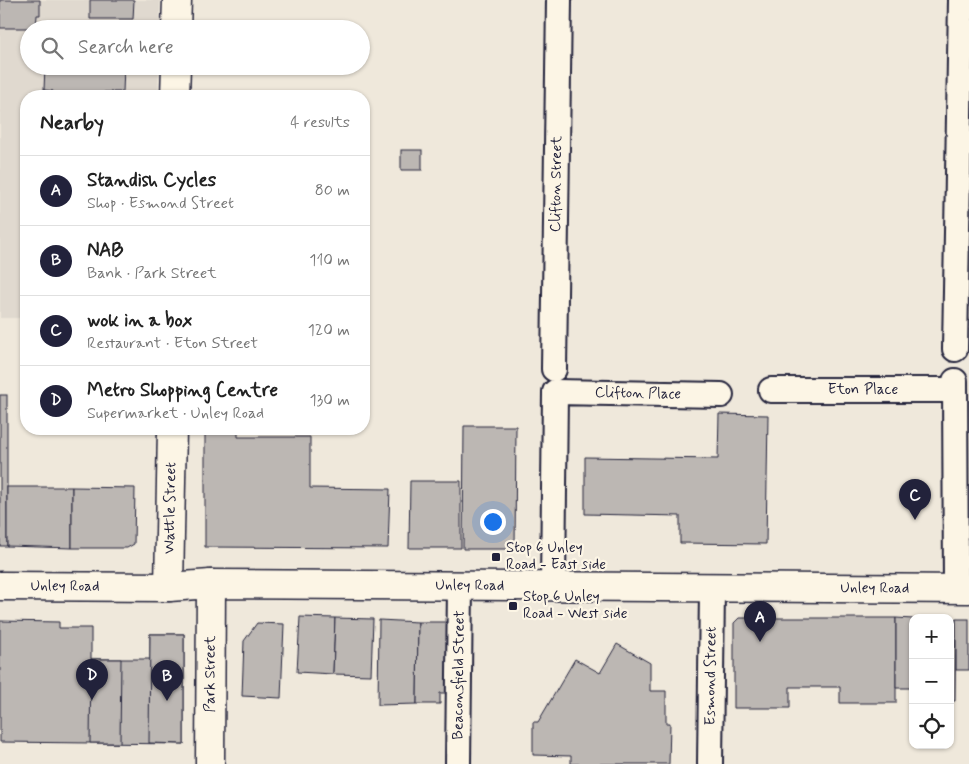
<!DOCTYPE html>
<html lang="en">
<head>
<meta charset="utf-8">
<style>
  :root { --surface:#fff; --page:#f6f6f6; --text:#222; --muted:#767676; --line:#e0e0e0; --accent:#22223b }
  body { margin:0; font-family:Mynerve,sans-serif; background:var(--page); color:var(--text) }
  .controls { position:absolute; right:15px; bottom:15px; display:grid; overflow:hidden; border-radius:10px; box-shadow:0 1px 4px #0004 }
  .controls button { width:45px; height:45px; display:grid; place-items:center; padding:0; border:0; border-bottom:1px solid var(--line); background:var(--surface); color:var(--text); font:25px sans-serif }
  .you { position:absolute; left:492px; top:521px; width:18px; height:18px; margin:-12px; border:4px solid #fff; border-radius:50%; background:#1a73e8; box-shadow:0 0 0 8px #1a73e833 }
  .badge { display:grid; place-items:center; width:32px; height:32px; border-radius:50%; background:var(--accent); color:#fff; font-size:16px; font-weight:700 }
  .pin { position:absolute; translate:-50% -41px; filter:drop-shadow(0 1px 2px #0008) }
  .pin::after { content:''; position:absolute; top:26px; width:18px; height:15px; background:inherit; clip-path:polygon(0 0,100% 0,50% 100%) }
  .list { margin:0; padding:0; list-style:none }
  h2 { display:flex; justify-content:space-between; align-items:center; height:65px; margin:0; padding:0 20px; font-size:21px }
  h2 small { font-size:16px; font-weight:400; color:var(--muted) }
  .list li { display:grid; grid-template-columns:32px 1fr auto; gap:15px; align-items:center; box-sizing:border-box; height:70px; padding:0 20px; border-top:1px solid var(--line) }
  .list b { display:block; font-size:19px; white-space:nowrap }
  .list p { margin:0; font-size:16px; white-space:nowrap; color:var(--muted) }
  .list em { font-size:16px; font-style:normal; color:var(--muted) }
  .icon { flex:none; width:28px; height:28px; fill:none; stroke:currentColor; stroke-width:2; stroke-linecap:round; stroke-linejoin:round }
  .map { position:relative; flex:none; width:969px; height:764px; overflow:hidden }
  .search { position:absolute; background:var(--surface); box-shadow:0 1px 4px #0004; left:20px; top:20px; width:350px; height:55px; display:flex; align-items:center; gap:12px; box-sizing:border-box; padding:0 18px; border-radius:28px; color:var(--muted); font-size:19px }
  .panel { position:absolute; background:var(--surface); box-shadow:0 1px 4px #0004; left:20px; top:90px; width:350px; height:345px; border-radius:20px }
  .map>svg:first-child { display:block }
  .built { fill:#e0d9cf }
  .building { fill:#bcb7b3; stroke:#22223b }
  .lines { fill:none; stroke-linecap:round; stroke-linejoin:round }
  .street-casing { stroke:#22223b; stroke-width:28 }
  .secondary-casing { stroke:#22223b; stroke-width:31 }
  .street { stroke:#fcf5e5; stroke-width:24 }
  .secondary { stroke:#fcf5e5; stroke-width:28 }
  .poi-dot { fill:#22223b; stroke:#fcf5e5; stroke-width:2 }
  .labels { text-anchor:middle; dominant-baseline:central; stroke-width:4.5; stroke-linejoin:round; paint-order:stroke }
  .street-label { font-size:15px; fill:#22223b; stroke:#fcf5e5 }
  .poi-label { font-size:15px; fill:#22223b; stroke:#fcf5e5; text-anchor:start }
</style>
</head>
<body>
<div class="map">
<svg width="969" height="764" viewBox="0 0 969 764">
  <rect width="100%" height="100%" fill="#efe8db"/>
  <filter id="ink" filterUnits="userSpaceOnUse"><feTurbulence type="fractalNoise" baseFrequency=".02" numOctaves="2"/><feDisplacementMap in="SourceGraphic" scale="10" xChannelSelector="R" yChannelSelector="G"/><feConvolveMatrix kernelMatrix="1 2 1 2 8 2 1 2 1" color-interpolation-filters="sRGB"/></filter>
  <g filter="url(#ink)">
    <polygon class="built" points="0,0 160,0 160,29 29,29 29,66 159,66 158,96 26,96 26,318 0,318"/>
    <g class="building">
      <polygon points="0,0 40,0 40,15 37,15 36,28 0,28"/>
      <polygon points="90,0 134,0 133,19 90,19"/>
      <polygon points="45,66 124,66 123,92 104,92 104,96 53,96 53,91 44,90"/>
      <rect x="401" y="150" width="21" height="20"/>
      <rect x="0" y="395" width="7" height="151"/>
      <polygon points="719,414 768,415 766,544 680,543 680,516 585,514 585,457 718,459"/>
      <polygon points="464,426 516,426 515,549 463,549"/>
      <polygon points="205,430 238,430 238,437 310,437 310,488 390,489 388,548 205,547"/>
      <polygon points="410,481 461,481 461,548 409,548"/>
      <polygon points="7,487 72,487 72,548 7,546"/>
      <polygon points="72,487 135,488 134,544 127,548 72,548"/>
      <polygon points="300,617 335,618 333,674 297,672"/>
      <polygon points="335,618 373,619 371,675 333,674"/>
      <polygon points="739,618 896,618 896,703 840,703 840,687 790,687 790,708 734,708 734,623"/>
      <polygon points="896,618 913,619 913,688 896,688"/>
      <polygon points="950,619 956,619 955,701 950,701"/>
      <rect x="956" y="619" width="13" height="51"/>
      <polygon points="379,620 418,622 417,704 378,705"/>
      <polygon points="0,621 59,622 59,628 91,628 91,659 150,659 150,634 184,634 184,744 0,742"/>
      <polygon points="418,622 453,622 452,693 440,693 440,704 417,704"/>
      <polygon points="257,623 284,624 281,698 242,696 244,641"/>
      <polygon points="150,634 184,634 184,744 149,743"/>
      <polygon points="617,644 650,663 650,691 666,691 666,723 670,723 669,764 571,764 571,756 533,755 533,722 538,722 575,659 600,673"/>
      <polygon points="91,659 121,659 120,743 90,743"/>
    </g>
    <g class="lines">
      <g class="street-casing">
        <g id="street">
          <polyline points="955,349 961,0"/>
          <path id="s1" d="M554 369 559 0"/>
          <polyline points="955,381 956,589"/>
          <path id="s2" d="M771 390H955"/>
          <path id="s3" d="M553 587 555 392 721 395"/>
          <path id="s4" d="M458 764 460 586"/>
          <path id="s5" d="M710 764 712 588"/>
        </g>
      </g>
      <g class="secondary-casing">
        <g id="secondary">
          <polyline points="176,29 177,0"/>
          <polyline points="175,96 176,66"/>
          <path id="s6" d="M0 586 169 587 211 584 969 589"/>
          <path id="s7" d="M169 587 172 429"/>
          <path id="s8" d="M210 764 211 584"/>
        </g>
      </g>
      <use href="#street" class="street"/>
      <use href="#secondary" class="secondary"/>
    </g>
  </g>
  <g class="poi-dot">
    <rect x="491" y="552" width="10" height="10" rx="2.5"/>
    <rect x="508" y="601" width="10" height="10" rx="2.5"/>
  </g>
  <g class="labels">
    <g class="street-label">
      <text stroke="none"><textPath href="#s1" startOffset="185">Clifton Street</textPath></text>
      <text stroke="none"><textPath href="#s2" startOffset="92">Eton Place</textPath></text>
      <text stroke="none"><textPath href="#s3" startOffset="278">Clifton Place</textPath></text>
      <text stroke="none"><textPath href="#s7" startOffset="79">Wattle Street</textPath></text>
      <text stroke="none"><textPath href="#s6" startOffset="65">Unley Road</textPath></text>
      <text stroke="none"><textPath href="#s6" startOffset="470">Unley Road</textPath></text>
      <text stroke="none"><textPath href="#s6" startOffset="875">Unley Road</textPath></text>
      <text stroke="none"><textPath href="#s8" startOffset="90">Park Street</textPath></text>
      <text stroke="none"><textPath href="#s4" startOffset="89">Beaconsfield Street</textPath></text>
      <text stroke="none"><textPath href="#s5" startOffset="88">Esmond Street</textPath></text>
    </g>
    <g class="poi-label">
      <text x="506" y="548">Stop 6 Unley<tspan x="506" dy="17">Road - East side</tspan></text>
      <text x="523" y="597">Stop 6 Unley<tspan x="523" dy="17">Road - West side</tspan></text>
    </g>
  </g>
</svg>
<div class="controls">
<button>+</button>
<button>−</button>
<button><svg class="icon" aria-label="locate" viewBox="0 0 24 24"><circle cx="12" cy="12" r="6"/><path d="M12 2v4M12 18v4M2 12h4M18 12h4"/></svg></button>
</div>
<div class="you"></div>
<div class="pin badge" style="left:760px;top:642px">A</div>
<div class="pin badge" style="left:167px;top:701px">B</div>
<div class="pin badge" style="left:915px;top:520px">C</div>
<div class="pin badge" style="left:92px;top:700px">D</div>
<div class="search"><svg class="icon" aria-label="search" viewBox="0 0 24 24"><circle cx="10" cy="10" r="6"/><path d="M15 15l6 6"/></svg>Search here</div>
<section class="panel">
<h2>Nearby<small>4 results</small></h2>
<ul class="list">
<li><span class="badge">A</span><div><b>Standish Cycles</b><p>Shop · Esmond Street</p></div><em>80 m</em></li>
<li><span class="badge">B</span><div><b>NAB</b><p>Bank · Park Street</p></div><em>110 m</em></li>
<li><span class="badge">C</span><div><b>wok in a box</b><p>Restaurant · Eton Street</p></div><em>120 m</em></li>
<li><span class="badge">D</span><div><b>Metro Shopping Centre</b><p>Supermarket · Unley Road</p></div><em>130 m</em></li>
</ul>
</section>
</div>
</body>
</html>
